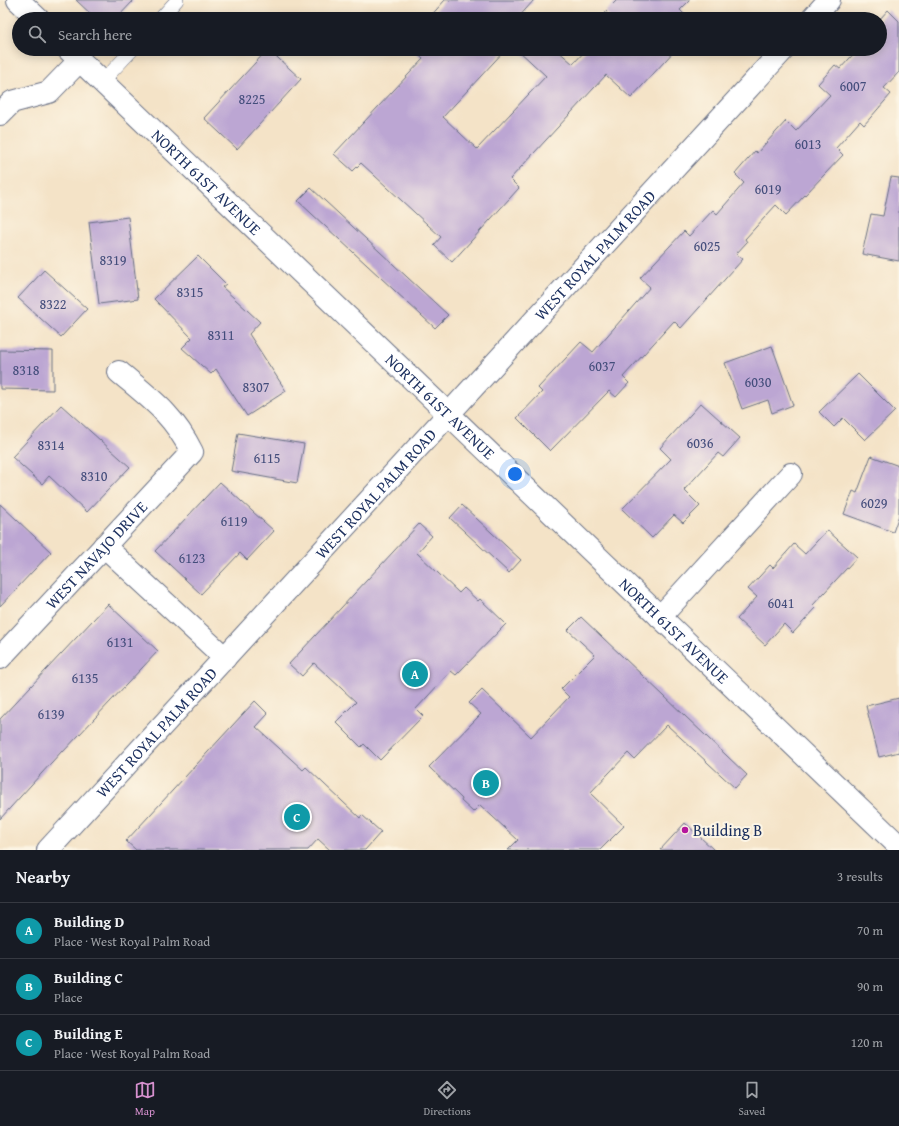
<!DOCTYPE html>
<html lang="en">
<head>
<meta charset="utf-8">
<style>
  :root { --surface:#171b24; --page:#242831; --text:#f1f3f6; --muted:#9ea1a6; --line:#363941; --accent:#d690ce }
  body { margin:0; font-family:"Gentium Book Plus",serif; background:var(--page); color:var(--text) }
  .you { position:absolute; left:515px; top:474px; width:14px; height:14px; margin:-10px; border:3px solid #fff; border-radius:50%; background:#1a73e8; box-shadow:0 0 0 6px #1a73e833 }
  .badge { display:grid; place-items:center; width:26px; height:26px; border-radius:50%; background:var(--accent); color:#fff; font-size:13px; font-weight:700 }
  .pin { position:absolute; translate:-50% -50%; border:2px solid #fff; box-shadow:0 1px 4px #0006 }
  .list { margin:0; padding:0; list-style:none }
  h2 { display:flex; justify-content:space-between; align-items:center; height:52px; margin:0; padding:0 16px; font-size:17px }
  h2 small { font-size:13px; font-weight:400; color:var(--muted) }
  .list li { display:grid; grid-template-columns:26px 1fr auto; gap:12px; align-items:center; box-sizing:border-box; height:56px; padding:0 16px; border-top:1px solid var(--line) }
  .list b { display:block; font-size:15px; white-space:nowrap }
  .list p { margin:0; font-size:13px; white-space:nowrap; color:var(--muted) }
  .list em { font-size:13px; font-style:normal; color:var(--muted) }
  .icon { flex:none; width:22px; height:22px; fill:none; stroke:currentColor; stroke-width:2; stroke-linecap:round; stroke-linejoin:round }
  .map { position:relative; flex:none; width:899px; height:850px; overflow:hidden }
  .search { position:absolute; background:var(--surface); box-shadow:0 2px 10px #0003; left:12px; right:12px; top:12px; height:44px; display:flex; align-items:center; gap:10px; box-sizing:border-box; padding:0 14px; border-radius:22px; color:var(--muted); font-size:15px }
  .sheet { height:220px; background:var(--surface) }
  nav { display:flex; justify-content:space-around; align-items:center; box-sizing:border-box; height:56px; border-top:1px solid var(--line); background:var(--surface); font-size:11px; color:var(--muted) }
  nav a { display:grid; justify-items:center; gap:2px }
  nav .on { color:var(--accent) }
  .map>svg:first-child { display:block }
  .building { fill:#bca6d3 }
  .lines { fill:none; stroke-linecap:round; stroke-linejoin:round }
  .service-casing { stroke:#676e83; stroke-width:14 }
  .minor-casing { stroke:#676e83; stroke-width:24 }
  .service { stroke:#fff; stroke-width:13 }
  .minor { stroke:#fff; stroke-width:22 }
  .poi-dot { fill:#b5179e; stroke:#fcf5e5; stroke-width:1.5 }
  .labels { text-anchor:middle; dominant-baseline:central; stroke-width:4; stroke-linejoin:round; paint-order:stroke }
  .number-label { font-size:14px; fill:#434d7b }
  .street-label { font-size:16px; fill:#1b2f5e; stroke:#fcf5e5 }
  .poi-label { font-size:16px; fill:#1b2f5e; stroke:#fcf5e5; text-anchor:start }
</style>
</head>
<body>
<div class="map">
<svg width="899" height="850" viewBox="0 0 899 850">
  <rect width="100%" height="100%" fill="#fcf5e5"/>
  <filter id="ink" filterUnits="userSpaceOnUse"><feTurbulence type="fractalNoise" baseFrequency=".025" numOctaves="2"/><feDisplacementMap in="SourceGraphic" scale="8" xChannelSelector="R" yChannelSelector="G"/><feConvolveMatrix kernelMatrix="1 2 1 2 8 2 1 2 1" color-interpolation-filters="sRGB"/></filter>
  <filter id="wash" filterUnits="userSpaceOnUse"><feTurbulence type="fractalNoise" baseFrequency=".012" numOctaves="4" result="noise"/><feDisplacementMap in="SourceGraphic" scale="16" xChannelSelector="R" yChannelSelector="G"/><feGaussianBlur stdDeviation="0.9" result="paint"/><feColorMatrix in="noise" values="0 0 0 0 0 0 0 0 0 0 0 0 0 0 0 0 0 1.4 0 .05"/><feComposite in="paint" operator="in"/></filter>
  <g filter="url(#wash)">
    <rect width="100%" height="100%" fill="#f4e3c7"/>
    <g id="blocks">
      <g class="building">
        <polygon points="76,0 134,0 116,19 96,19"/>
        <polygon points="445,0 534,0 517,19 428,19"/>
        <polygon points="617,0 690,0 680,10 689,19 613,19 605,12"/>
        <polygon points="888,10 899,21 899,72 884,88 891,94 864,125 860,121 836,148 843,155 786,215 776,205 745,239 747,242 736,254 743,259 681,328 674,321 623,377 629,383 616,397 609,391 550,451 517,418 542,392 538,388 581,342 593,352 650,287 640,278 684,231 689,236 713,210 717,214 744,183 735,174 755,151 757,153 786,121 796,131 830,95 818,84 835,65 840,69 858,49 880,49 880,19"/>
        <polygon points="268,49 301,79 237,149 204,118"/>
        <polygon points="412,49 506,49 443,117 477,149 546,76 517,49 556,49 573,64 587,49 676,49 631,98 606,75 510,179 519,188 452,262 434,245 441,237 361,163 353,171 334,154 423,59"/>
        <polygon points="891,177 899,178 899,261 862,254 871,214 883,216"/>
        <polygon points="311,188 448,315 435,328 298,201"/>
        <polygon points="128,217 138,299 99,304 89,222"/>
        <polygon points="198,256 226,284 222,287 260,322 249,334 286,391 247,416 216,369 211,374 182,348 192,338 154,299"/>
        <polygon points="44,270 87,309 61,337 18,298"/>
        <polygon points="772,346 793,405 772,413 768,400 742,409 725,363"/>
        <polygon points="0,350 53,351 53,390 0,389"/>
        <polygon points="858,374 895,411 865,440 843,418 834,427 819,412"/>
        <polygon points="701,403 740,438 723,457 718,453 684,490 700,506 683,523 674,515 652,538 622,509 671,459 660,448"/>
        <polygon points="61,405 130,467 87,512 49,476 42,484 12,457"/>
        <polygon points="238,433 304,444 297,483 231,471"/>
        <polygon points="871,456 899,466 899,515 893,532 844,514 853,491 857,493"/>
        <polygon points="220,482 274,531 247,560 240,553 201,594 155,551"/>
        <polygon points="0,504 51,552 0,606"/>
        <polygon points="462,505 521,560 509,573 450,518"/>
        <polygon points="419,524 432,536 417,553 459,593 464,588 478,601 480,599 506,624 456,675 451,671 416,709 423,716 380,760 364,744 361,747 336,722 356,702 314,663 302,676 289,664"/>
        <polygon points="827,530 857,557 813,605 816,608 793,633 784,624 765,645 737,619 757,597 748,589 770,565 773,568 794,544 805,554"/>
        <polygon points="108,604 158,651 63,752 62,751 0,819 0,719"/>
        <polygon points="581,617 747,775 735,788 667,725 634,759 628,753 590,793 624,826 600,850 508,850 518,840 480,805 473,812 461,801 462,799 429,767 481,714 469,703 482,690 531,737 569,697 561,689 595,655 568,630"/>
        <polygon points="899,698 899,752 879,757 866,706"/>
        <polygon points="255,701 268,714 256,727 303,770 306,767 360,818 362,815 381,832 365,850 330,850 318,839 308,850 136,850 126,841"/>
        <polygon points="685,823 714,850 660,850"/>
      </g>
    </g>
  </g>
  <g filter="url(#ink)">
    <use href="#blocks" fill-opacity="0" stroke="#676e83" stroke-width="1"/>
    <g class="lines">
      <g class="service-casing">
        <g id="service">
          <polyline points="160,19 177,0"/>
          <polyline points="102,82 133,49"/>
        </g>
      </g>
      <g class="minor-casing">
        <g id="minor">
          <polyline points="18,0 38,19"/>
          <polyline points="812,19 829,0"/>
          <path id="s1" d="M68 49 899 846"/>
          <polyline points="0,114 12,102 49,92 80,60"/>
          <polyline points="104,546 225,658"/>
          <polyline points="660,617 791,474"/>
          <path id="s2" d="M0 658 192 452C173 414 151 399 119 372"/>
          <path id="s3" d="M48 850 784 49"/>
        </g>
      </g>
      <use href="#service" class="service"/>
      <use href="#minor" class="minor"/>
    </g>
  </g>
  <circle class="poi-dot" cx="685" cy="830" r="4"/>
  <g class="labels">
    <g class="number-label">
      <text x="853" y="86">6007</text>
      <text x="252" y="99">8225</text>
      <text x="808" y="144">6013</text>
      <text x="768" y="189">6019</text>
      <text x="707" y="246">6025</text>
      <text x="113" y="260">8319</text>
      <text x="190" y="292">8315</text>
      <text x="53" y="304">8322</text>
      <text x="221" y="335">8311</text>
      <text x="602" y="366">6037</text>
      <text x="26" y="370">8318</text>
      <text x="758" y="382">6030</text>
      <text x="256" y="387">8307</text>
      <text x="700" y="443">6036</text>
      <text x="51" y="445">8314</text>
      <text x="267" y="458">6115</text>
      <text x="94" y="476">8310</text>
      <text x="874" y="503">6029</text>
      <text x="234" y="521">6119</text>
      <text x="192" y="558">6123</text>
      <text x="781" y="603">6041</text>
      <text x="120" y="642">6131</text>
      <text x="85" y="678">6135</text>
      <text x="51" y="714">6139</text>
    </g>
    <g class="street-label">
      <text stroke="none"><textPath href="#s1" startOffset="192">NORTH 61ST AVENUE</textPath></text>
      <text stroke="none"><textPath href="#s3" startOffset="808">WEST ROYAL PALM ROAD</textPath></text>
      <text stroke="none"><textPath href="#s1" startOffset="516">NORTH 61ST AVENUE</textPath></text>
      <text stroke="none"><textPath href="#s3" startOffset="484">WEST ROYAL PALM ROAD</textPath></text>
      <text stroke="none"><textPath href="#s2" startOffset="141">WEST NAVAJO DRIVE</textPath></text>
      <text stroke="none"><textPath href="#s1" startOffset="840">NORTH 61ST AVENUE</textPath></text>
      <text stroke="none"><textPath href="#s3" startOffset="160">WEST ROYAL PALM ROAD</textPath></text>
    </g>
    <g class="poi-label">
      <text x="693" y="830">Building B</text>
    </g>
  </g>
</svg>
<div class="you"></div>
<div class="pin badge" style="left:415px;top:674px;background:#0f9aa8">A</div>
<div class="pin badge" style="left:486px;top:783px;background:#0f9aa8">B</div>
<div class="pin badge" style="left:297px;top:817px;background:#0f9aa8">C</div>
<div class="search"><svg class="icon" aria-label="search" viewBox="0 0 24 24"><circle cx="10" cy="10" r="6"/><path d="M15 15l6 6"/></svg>Search here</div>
</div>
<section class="sheet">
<h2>Nearby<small>3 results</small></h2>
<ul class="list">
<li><span class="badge" style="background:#0f9aa8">A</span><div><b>Building D</b><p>Place · West Royal Palm Road</p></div><em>70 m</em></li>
<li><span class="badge" style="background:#0f9aa8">B</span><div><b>Building C</b><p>Place</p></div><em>90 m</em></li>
<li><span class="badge" style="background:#0f9aa8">C</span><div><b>Building E</b><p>Place · West Royal Palm Road</p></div><em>120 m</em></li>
</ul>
</section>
<nav>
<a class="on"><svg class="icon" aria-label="map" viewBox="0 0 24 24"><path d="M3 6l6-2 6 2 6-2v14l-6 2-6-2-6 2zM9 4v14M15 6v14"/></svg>Map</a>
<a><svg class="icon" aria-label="directions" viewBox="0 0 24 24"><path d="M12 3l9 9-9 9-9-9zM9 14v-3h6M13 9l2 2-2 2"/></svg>Directions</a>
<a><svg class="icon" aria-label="saved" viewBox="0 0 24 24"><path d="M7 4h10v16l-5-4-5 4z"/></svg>Saved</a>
</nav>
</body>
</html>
